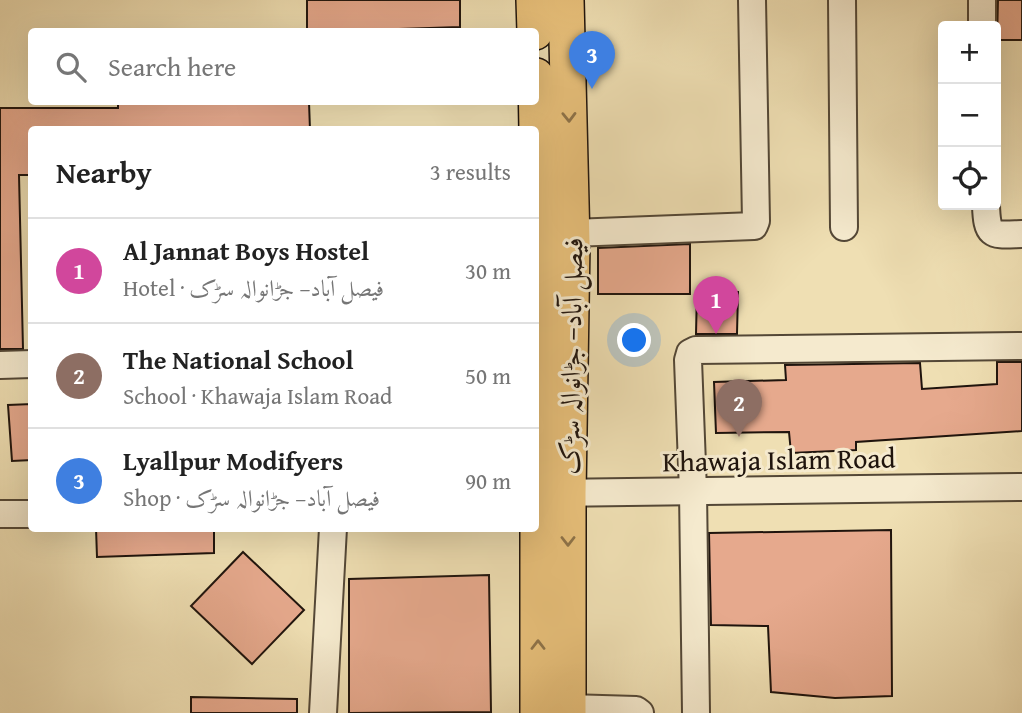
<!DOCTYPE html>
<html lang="en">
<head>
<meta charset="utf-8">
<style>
  :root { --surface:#fff; --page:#f2f2f2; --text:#222; --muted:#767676; --line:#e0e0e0; --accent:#8f2418 }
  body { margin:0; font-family:"Gentium Book Plus",Amiri,serif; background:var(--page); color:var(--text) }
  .controls { position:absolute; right:21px; top:21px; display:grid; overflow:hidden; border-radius:7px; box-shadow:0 7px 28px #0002 }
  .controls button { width:63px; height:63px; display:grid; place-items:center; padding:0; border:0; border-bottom:2px solid var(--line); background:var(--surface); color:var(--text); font:35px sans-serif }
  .you { position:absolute; left:635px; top:341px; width:24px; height:24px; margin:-18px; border:5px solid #fff; border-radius:50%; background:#1a73e8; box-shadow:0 0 0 10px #1a73e833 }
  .badge { display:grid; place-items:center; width:46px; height:46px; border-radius:50%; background:var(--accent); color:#fff; font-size:23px; font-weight:700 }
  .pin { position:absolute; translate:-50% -58px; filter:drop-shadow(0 2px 4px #0008) }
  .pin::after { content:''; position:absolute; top:37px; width:24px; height:21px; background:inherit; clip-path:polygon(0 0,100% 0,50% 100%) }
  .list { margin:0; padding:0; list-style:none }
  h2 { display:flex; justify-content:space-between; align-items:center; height:91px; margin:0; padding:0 28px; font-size:30px }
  h2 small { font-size:23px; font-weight:400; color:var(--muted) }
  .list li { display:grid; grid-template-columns:46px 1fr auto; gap:21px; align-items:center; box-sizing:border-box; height:105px; padding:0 28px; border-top:2px solid var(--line) }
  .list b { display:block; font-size:26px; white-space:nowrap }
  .list p { margin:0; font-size:23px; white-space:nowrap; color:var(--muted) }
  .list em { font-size:23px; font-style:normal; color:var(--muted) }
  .icon { flex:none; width:38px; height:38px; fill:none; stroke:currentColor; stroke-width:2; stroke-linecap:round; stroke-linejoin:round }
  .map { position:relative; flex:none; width:1022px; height:713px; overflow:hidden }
  .search { position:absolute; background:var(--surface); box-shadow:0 7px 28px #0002; left:28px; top:28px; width:511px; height:77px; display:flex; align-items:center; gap:18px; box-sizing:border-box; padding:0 24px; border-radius:7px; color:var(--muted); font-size:26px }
  .panel { position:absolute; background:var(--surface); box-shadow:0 7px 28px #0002; left:28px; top:126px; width:511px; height:406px; border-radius:7px }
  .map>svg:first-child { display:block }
  .building { fill:#e6a98d; stroke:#1f140d; stroke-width:2 }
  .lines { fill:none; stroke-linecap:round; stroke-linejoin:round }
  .minor-casing { stroke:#534736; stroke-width:30 }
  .major-casing { stroke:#1f140d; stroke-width:38 }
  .minor { stroke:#f5eace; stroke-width:26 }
  .major { stroke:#e8c07a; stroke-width:35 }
  .oneway { stroke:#8e7349 }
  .labels { text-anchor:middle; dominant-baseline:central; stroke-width:6; stroke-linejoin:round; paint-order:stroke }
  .street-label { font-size:28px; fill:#1f140d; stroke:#f5eace }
</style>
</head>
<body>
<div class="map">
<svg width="1022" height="713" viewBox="0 0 1022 713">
  <rect width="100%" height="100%" fill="#efdfb3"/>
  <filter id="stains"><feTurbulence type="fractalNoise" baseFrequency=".00286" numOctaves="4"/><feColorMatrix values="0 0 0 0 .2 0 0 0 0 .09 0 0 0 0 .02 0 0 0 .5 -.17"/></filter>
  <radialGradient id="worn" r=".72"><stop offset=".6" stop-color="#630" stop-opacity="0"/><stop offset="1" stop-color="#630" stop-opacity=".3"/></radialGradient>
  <g class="building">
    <polygon points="307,0 460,0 460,27 307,32"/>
    <polygon points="998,0 1022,0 1022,40 997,40"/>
    <polygon points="118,102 309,102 310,130 32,130 32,175 19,175 23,349 0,349 0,108 118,108"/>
    <polygon points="690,244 690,294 598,294 598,248"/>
    <polygon points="697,291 738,292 737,334 696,334"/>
    <polygon points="997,362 1022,362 1022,431 856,442 856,450 791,453 789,432 716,433 714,382 786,380 785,365 920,363 922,389 997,384"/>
    <polygon points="32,404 32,460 12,461 8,405"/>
    <polygon points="96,528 214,528 214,553 97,557"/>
    <polygon points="891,530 892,696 835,698 771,692 768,626 711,625 709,533"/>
    <polygon points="243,552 304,610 252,664 191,606"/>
    <polygon points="489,575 491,712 349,713 349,579"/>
    <polygon points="191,697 297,699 297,713 191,713"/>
  </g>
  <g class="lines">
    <g class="minor-casing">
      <g id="minor">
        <polyline points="842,0 844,227"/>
        <polyline points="982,0 982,26"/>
        <path d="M986 205C987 238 992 235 1022 234"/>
        <polyline points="572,233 754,226 756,221 752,0"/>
        <polyline points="0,365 32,364"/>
        <polyline points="551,493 1022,487"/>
        <polyline points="0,514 32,514"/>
        <polyline points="568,708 636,710 640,713"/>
        <polyline points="323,713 333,528"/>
        <polyline points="696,713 693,491 688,360 690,353 696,350 1022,346"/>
      </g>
    </g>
    <g class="major-casing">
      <g id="major">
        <polyline points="534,0 535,32"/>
        <polyline points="566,0 572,243 568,493 568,713"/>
        <polyline points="536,76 541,351 538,398 538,713"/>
      </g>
    </g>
    <use href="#minor" class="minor"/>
    <use href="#major" class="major"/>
  </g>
  <defs><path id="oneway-chevron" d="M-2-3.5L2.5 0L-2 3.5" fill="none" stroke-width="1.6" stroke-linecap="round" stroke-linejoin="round" transform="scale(1.75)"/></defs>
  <g class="oneway">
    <use href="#oneway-chevron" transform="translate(569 117) rotate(89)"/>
    <use href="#oneway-chevron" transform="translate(568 541) rotate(90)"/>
    <use href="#oneway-chevron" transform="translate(538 645) rotate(-90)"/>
  </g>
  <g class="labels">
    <g class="street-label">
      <text transform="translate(570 356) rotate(-89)">فیصل آباد– جڑانوالہ سڑک</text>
      <text transform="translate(779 459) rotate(-1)">Khawaja Islam Road</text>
    </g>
  </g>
  <rect width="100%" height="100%" filter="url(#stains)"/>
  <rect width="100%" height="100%" fill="url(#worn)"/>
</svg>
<div class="controls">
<button>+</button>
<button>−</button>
<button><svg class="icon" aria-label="locate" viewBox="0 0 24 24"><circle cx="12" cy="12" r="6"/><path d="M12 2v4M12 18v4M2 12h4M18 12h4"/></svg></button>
</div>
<div class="you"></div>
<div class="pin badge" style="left:716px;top:334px;background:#d1479c">1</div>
<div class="pin badge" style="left:739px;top:437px;background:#8d6e63">2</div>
<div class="pin badge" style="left:592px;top:89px;background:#3f7fe0">3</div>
<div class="search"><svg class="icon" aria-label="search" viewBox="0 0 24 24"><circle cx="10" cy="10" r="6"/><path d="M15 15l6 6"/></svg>Search here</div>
<section class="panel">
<h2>Nearby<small>3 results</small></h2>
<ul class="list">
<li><span class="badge" style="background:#d1479c">1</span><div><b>Al Jannat Boys Hostel</b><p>Hotel · فیصل آباد– جڑانوالہ سڑک</p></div><em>30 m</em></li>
<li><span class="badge" style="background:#8d6e63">2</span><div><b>The National School</b><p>School · Khawaja Islam Road</p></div><em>50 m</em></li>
<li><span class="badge" style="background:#3f7fe0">3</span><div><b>Lyallpur Modifyers</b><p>Shop · فیصل آباد– جڑانوالہ سڑک</p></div><em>90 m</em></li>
</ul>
</section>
</div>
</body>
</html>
